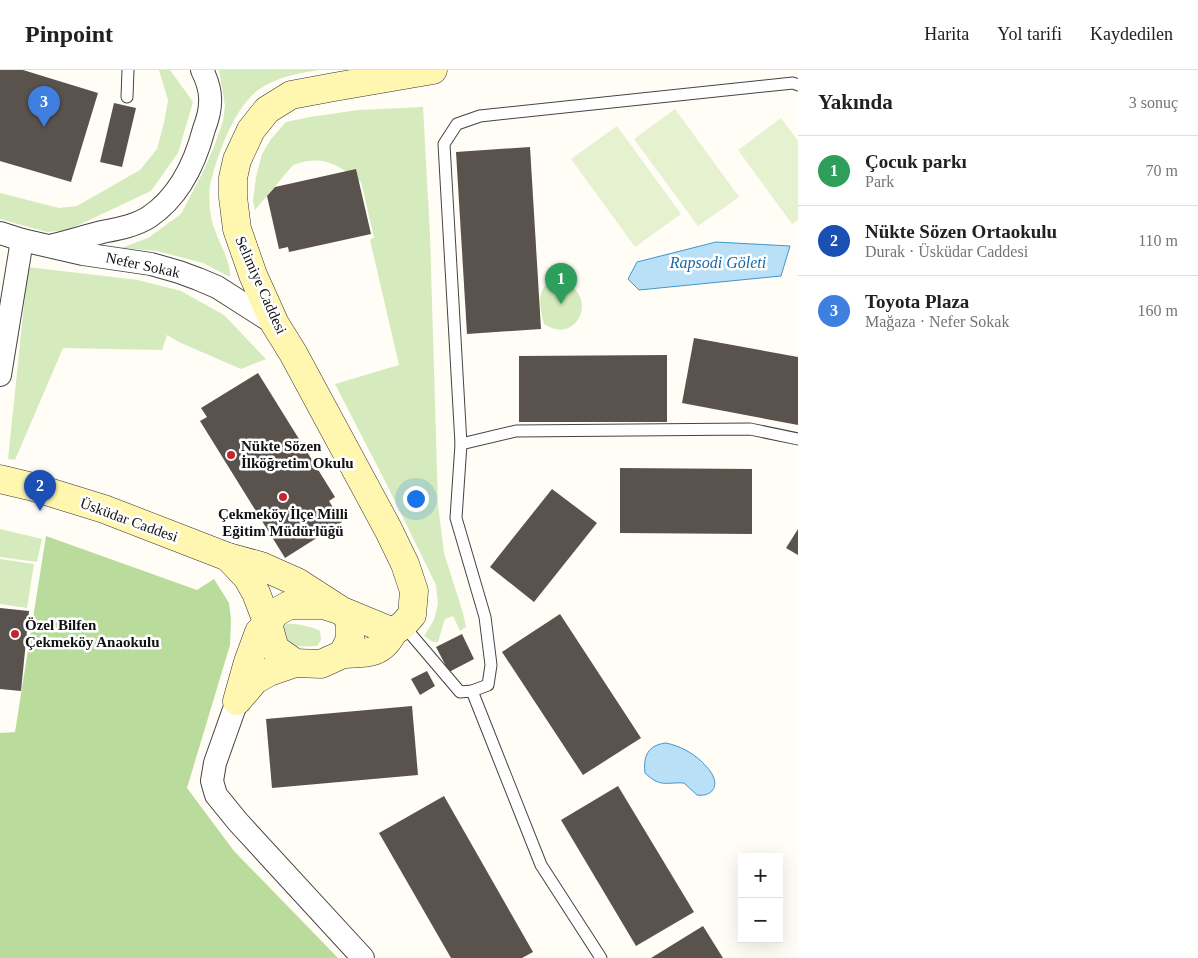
<!DOCTYPE html>
<html lang="tr">
<head>
<meta charset="utf-8">
<style>
  :root { --surface:#fff; --page:#f2f2f2; --text:#202124; --muted:#757577; --line:#e0e0e0; --accent:#d93025 }
  body { margin:0; font-family:Georgia,serif; background:var(--page); color:var(--text) }
  .controls { position:absolute; right:15px; bottom:15px; display:grid; overflow:hidden; border-radius:0px; box-shadow:0 5px 20px #0002 }
  .controls button { width:45px; height:45px; display:grid; place-items:center; padding:0; border:0; border-bottom:1px solid var(--line); background:var(--surface); color:var(--text); font:25px sans-serif }
  .you { position:absolute; left:415px; top:428px; width:18px; height:18px; margin:-12px; border:4px solid #fff; border-radius:50%; background:#1a73e8; box-shadow:0 0 0 8px #1a73e833 }
  .badge { display:grid; place-items:center; width:32px; height:32px; border-radius:50%; background:var(--accent); color:#fff; font-size:16px; font-weight:700 }
  .pin { position:absolute; translate:-50% -41px; filter:drop-shadow(0 1px 2px #0008) }
  .pin::after { content:''; position:absolute; top:26px; width:18px; height:15px; background:inherit; clip-path:polygon(0 0,100% 0,50% 100%) }
  .list { margin:0; padding:0; list-style:none }
  h2 { display:flex; justify-content:space-between; align-items:center; height:65px; margin:0; padding:0 20px; font-size:21px }
  h2 small { font-size:16px; font-weight:400; color:var(--muted) }
  .list li { display:grid; grid-template-columns:32px 1fr auto; gap:15px; align-items:center; box-sizing:border-box; height:70px; padding:0 20px; border-top:1px solid var(--line) }
  .list b { display:block; font-size:19px; white-space:nowrap }
  .list p { margin:0; font-size:16px; white-space:nowrap; color:var(--muted) }
  .list em { font-size:16px; font-style:normal; color:var(--muted) }
  .map { position:relative; flex:none; width:798px; height:888px; overflow:hidden }
  header { display:flex; align-items:center; gap:30px; box-sizing:border-box; height:70px; padding:0 25px; background:var(--surface); border-bottom:1px solid var(--line) }
  header strong { font-size:24px }
  nav { display:flex; gap:28px; margin-inline-start:auto; font-size:18px }
  main { display:flex }
  aside { flex:1; background:var(--surface) }
  .map>svg:first-child { display:block }
  .green { fill:#d5ebbd }
  .forest { fill:#b9dc9c }
  .pitch { fill:#e6f2cf }
  .water { fill:#b9e0f7; stroke:#3f96cf }
  .building { fill:#5a524d }
  .lines { fill:none; stroke-linecap:round; stroke-linejoin:round }
  .lane-casing { stroke:#444; stroke-width:13 }
  .street-casing { stroke:#444; stroke-width:24 }
  .secondary-casing { stroke:#333; stroke-width:29 }
  .lane { stroke:#fff; stroke-width:11 }
  .street { stroke:#fff; stroke-width:22 }
  .secondary { stroke:#fff6b0; stroke-width:28 }
  .poi-dot { fill:#c4262e; stroke:#fff; stroke-width:2 }
  .labels { text-anchor:middle; dominant-baseline:central; stroke-width:5; stroke-linejoin:round; paint-order:stroke }
  .street-label { font-size:15px; fill:#111; stroke:#fff }
  .poi-label { font-size:15px; font-weight:bold; fill:#111; stroke:#fff; text-anchor:start }
  .water-label { font-size:16px; font-style:italic; fill:#1768a6; stroke:#fff }
</style>
</head>
<body>
<header>
<strong>Pinpoint</strong>
<nav><a>Harita</a><a>Yol tarifi</a><a>Kaydedilen</a></nav>
</header>
<main>
<div class="map">
<svg width="798" height="888" viewBox="0 0 798 888">
  <rect width="100%" height="100%" fill="#fffdf5"/>
  <g class="green">
    <polygon points="159,0 170,0 193,32 178,83 151,121 68,160 47,162 0,149 0,123 59,138 77,136 140,100 157,79 164,53 168,30"/>
    <path d="M219 0H319C299 3 278 7 261 18 237 34 222 74 214 100 213 105 211 110 210 115 209 123 209 138 211 146 214 166 231 188 230 207L203 193 157 181 121 178 148 168 181 144 203 102 214 77 223 51 225 36Z"/>
    <path d="M423 37 430 165 438 435 444 483 463 543 466 557 460 561 453 546 445 549 438 572H433L424 566 434 550 438 534 436 515 387 415 335 314 399 295 370 170 374 167 361 112C337 95 324 84 293 95L255 140 253 131 256 107 262 84 271 69 286 52 310 47 358 40Z"/>
    <polygon points="28,197 138,210 181,221 224,245 266,289 241,299 181,273 167,265 162,280 63,278 15,390 8,389"/>
    <path d="M558 210C603 223 577 277 544 254 541 241 535 220 550 212 552 211 555 211 558 210Z"/>
    <polygon points="0,459 42,469 37,492 0,487"/>
    <polygon points="0,489 34,494 27,538 0,534"/>
    <path d="M286 554C295 553 313 557 320 561L321 570 317 576 284 577 283 558Z"/>
  </g>
  <polygon class="forest" points="46,466 197,520 214,509 229,533 231,549 230,575 187,718 234,781 338,888 0,888 0,663 15,662"/>
  <g class="pitch">
    <polygon points="675,39 739,127 698,156 634,69"/>
    <polygon points="781,48 798,71 798,150 792,154 738,80"/>
    <polygon points="617,56 681,144 635,177 571,89"/>
  </g>
  <g class="water">
    <polygon points="716,172 790,176 781,206 639,220 628,209 637,192"/>
    <path d="M666 673C680 676 691 682 701 691 705 695 711 701 713 706 719 719 709 727 697 725L684 713C665 712 661 718 645 703 643 686 648 675 666 673Z"/>
  </g>
  <g class="building">
    <polygon points="0,0 23,0 98,23 71,112 0,91"/>
    <polygon points="114,33 136,38 122,97 100,92"/>
    <polygon points="530,77 541,259 467,264 456,82"/>
    <polygon points="356,99 371,164 289,182 288,177 279,179 267,126 275,117"/>
    <polygon points="694,268 798,287 798,355 682,333"/>
    <polygon points="667,285 667,352 519,352 519,286"/>
    <polygon points="258,303 335,427 329,431 342,452 285,488 200,351 207,347 201,338"/>
    <polygon points="620,398 752,399 752,464 620,463"/>
    <polygon points="552,419 597,453 534,532 490,497"/>
    <polygon points="798,459 798,485 786,478"/>
    <polygon points="0,538 29,541 21,621 0,619"/>
    <polygon points="560,544 641,668 583,705 502,582"/>
    <polygon points="462,564 474,589 449,602 436,577"/>
    <polygon points="427,601 435,616 420,625 411,609"/>
    <polygon points="412,636 418,705 272,718 266,649"/>
    <polygon points="618,716 694,842 636,876 561,750"/>
    <polygon points="444,726 533,882 522,888 451,888 379,763"/>
    <polygon points="703,856 723,888 651,888"/>
  </g>
  <g class="lines">
    <g class="lane-casing">
      <g id="lane">
        <polyline points="798,15 793,13 480,46 457,54 444,74 461,374 516,361 750,359 798,369"/>
        <polyline points="127,27 128,0"/>
        <polyline points="403,555 460,622 472,621 488,615 491,595 485,547 456,448 461,374"/>
        <polyline points="472,621 541,795 601,888"/>
      </g>
    </g>
    <g class="street-casing">
      <g id="street">
        <polyline points="0,163 22,170 83,184 151,194 179,202 198,209 217,217 275,254"/>
        <path d="M54 175C70 171 86 166 102 162 117 159 135 156 149 147 179 127 195 93 204 59 207 51 210 42 210 33 211 22 207 10 202 0"/>
        <polyline points="0,305 22,170"/>
        <polyline points="237,631 215,693 212,711 216,725 238,752 363,888"/>
      </g>
    </g>
    <g class="secondary-casing">
      <g id="secondary">
        <polyline points="0,409 33,417 104,439 228,487"/>
        <polyline points="393,562 403,555 412,545 414,521 405,494 388,459 293,283 275,254 253,205 237,159 233,127 233,108 237,90 251,60 267,40 291,25 334,17 433,0"/>
        <path d="M295 593 275 579 268 554 256 523 247 507 228 487 261 496 297 512 342 541 350 550V569L343 584 321 594 295 593 269 602 255 610 237 631 248 592 259 562 268 554 275 543 289 535H323L342 541 393 562C382 585 366 583 343 584"/>
      </g>
    </g>
    <use href="#lane" class="lane"/>
    <use href="#street" class="street"/>
    <use href="#secondary" class="secondary"/>
  </g>
  <g class="poi-dot">
    <circle cx="231" cy="385" r="5"/>
    <circle cx="283" cy="427" r="5"/>
    <circle cx="15" cy="564" r="5"/>
  </g>
  <g class="labels">
    <g class="street-label">
      <text transform="translate(143 195) rotate(12)">Nefer Sokak</text>
      <text transform="translate(261 215) rotate(66)">Selimiye Caddesi</text>
      <text transform="translate(129 450) rotate(20)">Üsküdar Caddesi</text>
    </g>
    <g class="poi-label">
      <text x="241" y="376">Nükte Sözen<tspan x="241" dy="17">İlköğretim Okulu</tspan></text>
      <text x="283" y="444" text-anchor="middle">Çekmeköy İlçe Milli<tspan x="283" dy="17">Eğitim Müdürlüğü</tspan></text>
      <text x="25" y="555">Özel Bilfen<tspan x="25" dy="17">Çekmeköy Anaokulu</tspan></text>
    </g>
    <g class="water-label">
      <text x="718" y="192">Rapsodi Göleti</text>
    </g>
  </g>
</svg>
<div class="controls">
<button>+</button>
<button>−</button>
</div>
<div class="you"></div>
<div class="pin badge" style="left:561px;top:234px;background:#2e9e5b">1</div>
<div class="pin badge" style="left:40px;top:441px;background:#1a4fb4">2</div>
<div class="pin badge" style="left:44px;top:57px;background:#3f7fe0">3</div>
</div>
<aside>
<h2>Yakında<small>3 sonuç</small></h2>
<ul class="list">
<li><span class="badge" style="background:#2e9e5b">1</span><div><b>Çocuk parkı</b><p>Park</p></div><em>70 m</em></li>
<li><span class="badge" style="background:#1a4fb4">2</span><div><b>Nükte Sözen Ortaokulu</b><p>Durak · Üsküdar Caddesi</p></div><em>110 m</em></li>
<li><span class="badge" style="background:#3f7fe0">3</span><div><b>Toyota Plaza</b><p>Mağaza · Nefer Sokak</p></div><em>160 m</em></li>
</ul>
</aside>
</main>
</body>
</html>
